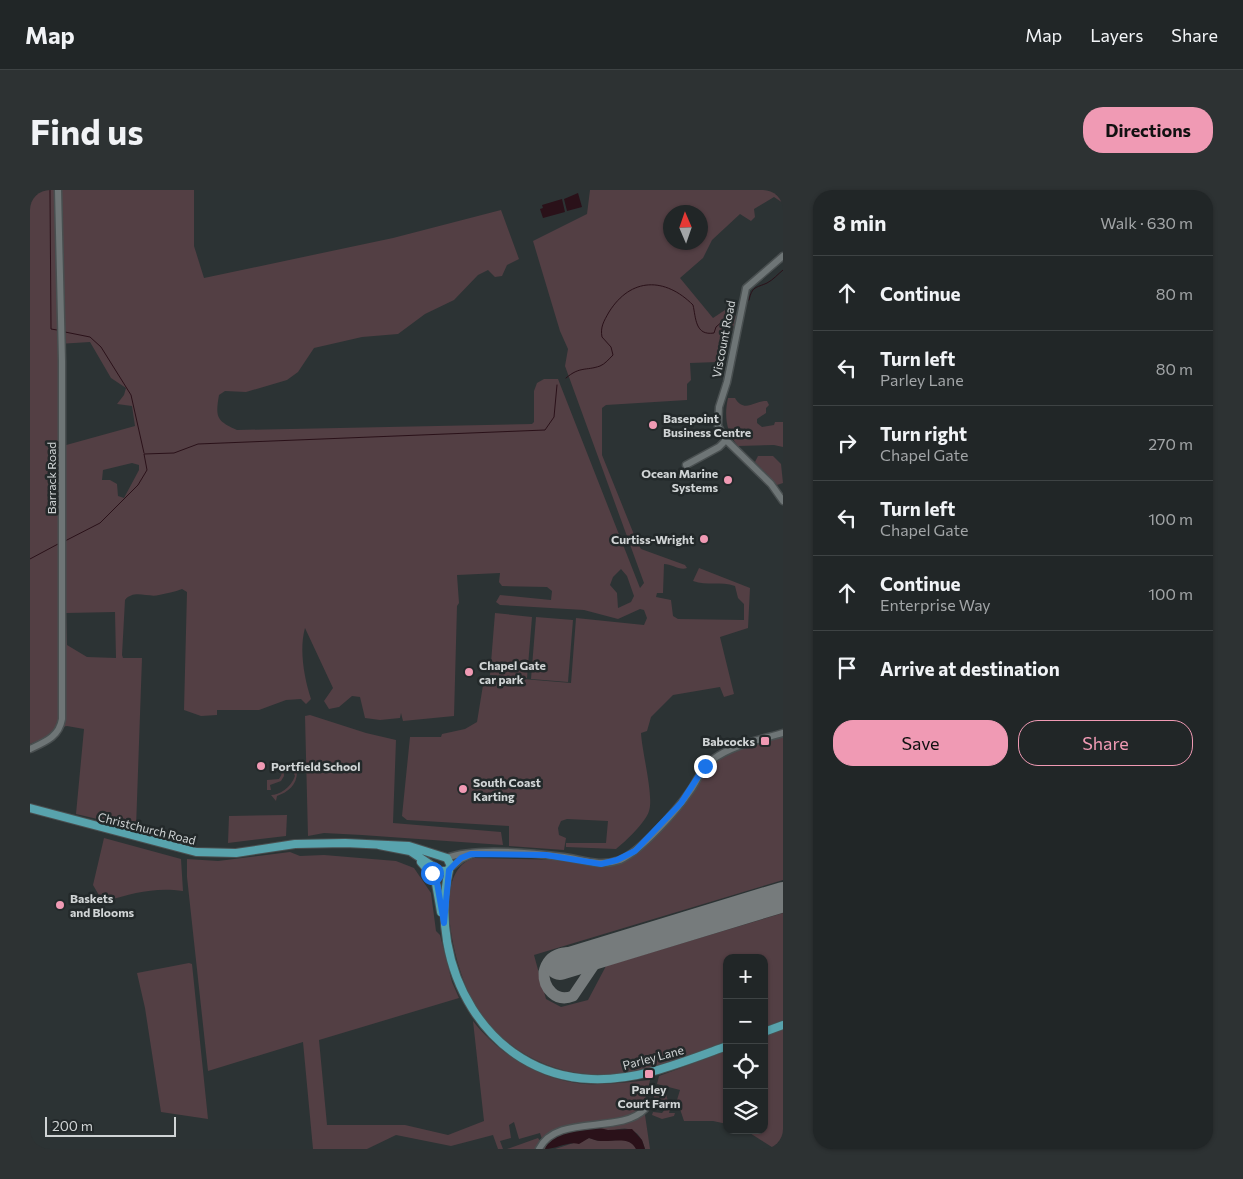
<!DOCTYPE html>
<html lang="en">
<head>
<meta charset="utf-8">
<style>
  :root { --surface:#212627; --page:#2d3233; --text:#f1f3f6; --muted:#a2a5a7; --line:#3e4344; --accent:#f09ab4 }
  body { margin:0; font-family:Commissioner,sans-serif; background:var(--page); color:var(--text) }
  .controls { position:absolute; right:15px; bottom:15px; display:grid; overflow:hidden; border-radius:10px; box-shadow:0 1px 4px #0004 }
  .controls button { width:45px; height:45px; display:grid; place-items:center; padding:0; border:0; border-bottom:1px solid var(--line); background:var(--surface); color:var(--text); font:25px sans-serif }
  .compass { position:absolute; left:633px; top:15px; width:45px; height:45px; border-radius:50%; background:var(--surface); box-shadow:0 1px 4px #0004; rotate:358deg }
  .scale { position:absolute; left:15px; bottom:12px; width:131px; box-sizing:border-box; padding-left:5px; border:2px solid #d0d4d5; border-top:0; font-size:14px; line-height:18px; white-space:nowrap; color:#d0d4d5; -webkit-text-stroke:4px #23292a; paint-order:stroke }
  .stop { position:absolute; width:15px; height:15px; margin:-11px; border:4px solid #1a73e8; border-radius:50%; background:#fff }
  .stop.end { background:#1a73e8; border-color:#fff; box-shadow:0 1px 5px #0008 }
  .list { margin:0; padding:0; list-style:none }
  h2 { display:flex; justify-content:space-between; align-items:center; height:65px; margin:0; padding:0 20px; font-size:21px }
  h2 small { font-size:16px; font-weight:400; color:var(--muted) }
  .list li { display:grid; grid-template-columns:32px 1fr auto; gap:15px; align-items:center; box-sizing:border-box; height:75px; padding:0 20px; border-top:1px solid var(--line) }
  .list b { display:block; font-size:19px; white-space:nowrap }
  .list p { margin:0; font-size:16px; white-space:nowrap; color:var(--muted) }
  .list em { font-size:16px; font-style:normal; color:var(--muted) }
  .actions { display:flex; gap:10px; padding:15px 20px }
  .actions a { flex:1; padding:11px 0; border:1px solid var(--accent); border-radius:20px; text-align:center; font-size:18px; color:var(--accent) }
  .actions .main { background:var(--accent); color:#111 }
  .icon { flex:none; width:28px; height:28px; fill:none; stroke:currentColor; stroke-width:2; stroke-linecap:round; stroke-linejoin:round }
  .map { position:relative; flex:none; width:753px; height:959px; overflow:hidden; border-radius:20px }
  header { display:flex; align-items:center; gap:30px; box-sizing:border-box; height:70px; padding:0 25px; background:var(--surface); border-bottom:1px solid var(--line) }
  header strong { font-size:24px }
  nav { display:flex; gap:28px; margin-inline-start:auto; font-size:18px }
  .intro { display:flex; align-items:center; justify-content:space-between; box-sizing:border-box; height:120px; padding:0 30px }
  h1 { margin:0; font-size:35px }
  .button { padding:12px 22px; border-radius:20px; background:var(--accent); color:#111; font-size:18px; font-weight:700 }
  main { display:flex; gap:30px; padding:0 30px }
  aside { flex:1; background:var(--surface); border-radius:20px; box-shadow:0 1px 4px #0004 }
  .map>svg:first-child { display:block }
  .green { fill:#533f44; fill-rule:evenodd }
  .water { fill:#2a1119 }
  .lines { fill:none; stroke-linecap:round; stroke-linejoin:round }
  .stream { stroke:#2a1119; stroke-width:1 }
  .taxiway { stroke:#767b7c; stroke-width:11 }
  .runway { stroke:#767b7c; stroke-width:30 }
  .minor-casing { stroke:#494f50; stroke-width:9 }
  .major-casing { stroke:#494f50; stroke-width:10 }
  .minor { stroke:#6e7576; stroke-width:6 }
  .major { stroke:#58a3ad; stroke-width:8 }
  .route { stroke:#1a73e8; stroke-width:6 }
  .poi-dot { fill:#f09ab4; stroke:#23292a; stroke-width:2 }
  .labels { text-anchor:middle; dominant-baseline:central; stroke-width:5; stroke-linejoin:round; paint-order:stroke }
  .street-label { font-size:12px; fill:#d0d4d5; stroke:#23292a }
  .poi-label { font-size:12px; font-weight:bold; fill:#d0d4d5; stroke:#23292a; text-anchor:start }
</style>
</head>
<body>
<header>
<strong>Map</strong>
<nav><a>Map</a><a>Layers</a><a>Share</a></nav>
</header>
<div class="intro"><h1>Find us</h1><a class="button">Directions</a></div>
<main>
<div class="map">
<svg width="753" height="959" viewBox="0 0 753 959">
  <rect width="100%" height="100%" fill="#2c3334"/>
  <g class="green">
    <path d="M0 0H164V56L174 88 363 48 471 20 489 69 477 75 472 86 465 87 458 80 448 85 424 110 395 124 368 144 332 147 284 158 268 182 257 190 216 202 195 201 189 205C185 228 187 231 207 240L502 234 504 232V201L507 193 514 189H528L610 398 614 393 535 176 538 159 530 141 503 51 557 24 560 0H753V13L744 7 724 19 725 27 721 31 710 24 682 50 673 68 650 88 683 128 698 118 707 128 688 172 660 173 661 190 657 194V210L576 215 572 218V265L607 352 611 359 655 375 657 378C650 381 642 374 634 374L633 403H627L626 407 641 410 643 426 648 429 714 430V414L708 408 705 396C691 391 677 396 663 391L669 378 720 398 718 438 690 447 704 504 694 507 690 497 643 505 621 527 617 541 611 543C612 562 624 607 619 621 616 632 595 652 586 659L536 657V653H576L578 631 537 629 531 631 528 638 529 645 536 648 534 660 479 656V636L377 630 372 626 380 547H411L412 544 435 539 447 532 454 489 457 486 541 493 546 428 614 435 617 428 614 420 610 419 588 429 554 420 470 415 466 412 470 405 521 410 522 401 517 397 472 396 469 392 470 383 427 385 429 413 427 416 424 526 373 531 371 523 370 528 350 530 335 528 330 507 322 506 309 517 299 519 294 511 303 498 275 438C269 459 274 488 281 509L276 514 271 509 256 510 229 520H187V525L171 526 154 520 157 402 152 399C145 402 136 403 129 405 118 408 104 399 95 410L92 465 93 468H112L106 638 46 624 54 539 37 536 27 538 22 545 0 554ZM640 22H670V52H640ZM60 152 81 188 96 198 94 205 87 214 102 216 105 236 29 257 28 154ZM102 273 109 275V280L94 308 88 306 87 294 80 290H72L73 280ZM591 379 597 386 604 406 601 412 588 418 587 403 580 395 583 387ZM85 422 86 468 57 467 37 455 36 423Z"/>
    <path d="M698 208H705C714 224 726 210 737 211L739 215 736 218V223L727 229V233L732 237 744 235 745 232H753V257L744 255 708 256C696 242 694 226 698 208Z"/>
    <polygon points="728,266 743,266 751,274 753,293 747,295 725,272"/>
    <polygon points="465,423 502,427 497,488 460,485"/>
    <polygon points="506,427 543,430 538,492 501,489"/>
    <polygon points="280,525 336,543 366,550 363,633 471,642 473,655 332,645 294,643 278,646 275,526"/>
    <path d="M753 546V690L504 765 516 809 531 817 558 810 576 776 753 723V830L734 837V768H697V851C652 867 606 888 557 884 514 881 474 857 449 822 428 793 396 682 444 668L532 670 560 675 600 668 659 608 675 581 686 571 707 560Z"/>
    <path d="M248 574 253 576 254 586 251 591 240 595 241 600H237V590L249 589C255 581 249 580 248 574Z"/>
    <path d="M263 581 267 582C267 595 258 602 247 606L246 611 241 605C249 605 261 598 265 586Z"/>
    <polygon points="257,625 256,646 198,653 199,626"/>
    <path d="M74 648 151 669 153 701C125 697 103 703 76 711L70 707 63 695Z"/>
    <path d="M260 662 270 666 294 665 366 671 384 678 401 703 406 741 410 745 422 792 429 808 289 850 297 935H375L418 945 454 931 443 831C470 865 511 891 555 894 576 895 598 892 620 890 617 907 613 920 597 927L512 949 510 943 489 949 484 932 479 935 481 948 470 951 473 959H468L463 945 421 956 366 945 337 959H283L273 852 178 881 157 687V669L188 671Z"/>
    <polygon points="159,773 162,774 178,929 131,922 115,818 107,783"/>
    <polygon points="753,839 753,959 745,959 715,940 734,940 734,847"/>
    <polygon points="697,861 697,934 683,931 654,931 647,910 650,900 627,894 629,886"/>
    <polygon points="625,902 636,904 638,911 623,911"/>
    <polygon points="636,918 640,919 639,923 645,923 644,926 632,929 622,925 623,922 632,923"/>
    <path d="M611 924 615 925 620 959H615C613 950 608 941 598 939 593 937 585 941 579 940 560 940 524 936 515 959H511C525 937 586 930 611 924Z"/>
    <polygon points="508,948 510,951 506,959 477,959"/>
    <path d="M559 948C563 949 567 951 571 951 583 952 600 945 606 959H525Z"/>
  </g>
  <g class="water">
    <polygon points="548,3 552,17 537,21 534,9"/>
    <polygon points="532,9 535,22 513,28 510,19 513,18 512,15"/>
    <path d="M566 937 578 940 602 939 612 950 615 959H606C600 946 583 952 571 951 567 951 563 949 559 948L549 954C538 951 527 959 515 959 521 941 550 939 566 937Z"/>
  </g>
  <g class="lines">
    <g class="stream">
      <polyline points="20,0 21,139 27,140"/>
      <path d="M719 110C722 96 726 98 737 93 743 90 748 84 753 80"/>
      <polyline points="35,142 60,147 71,157 101,205 114,263"/>
      <path d="M536 188C550 176 556 181 570 176 575 174 579 169 583 165L581 157 572 147C570 137 574 131 579 122 601 87 635 87 663 115 666 128 665 146 684 143L686 137 701 124"/>
      <polyline points="35,351 70,333 108,295 117,280 114,264 144,263 168,254 515,240 524,227 527,195"/>
      <polyline points="0,369 28,354"/>
    </g>
    <path class="taxiway" d="M571 763C550 764 520 754 514 782 513 798 526 813 543 806L570 766 577 761"/>
    <polyline class="runway" points="530,775 753,707"/>
    <g class="minor-casing">
      <g id="minor">
        <polyline points="753,66 716,98 697,192 689,217 688,236 696,250 741,294 753,311"/>
        <polyline points="656,275 689,257 696,250"/>
        <path d="M0 559C15 552 29 547 32 529V171L28 0"/>
        <path d="M417 668C444 657 503 663 534 667 554 670 570 677 590 670 611 661 647 620 660 601 668 590 671 578 682 570 702 555 729 550 753 543"/>
        <polyline points="420,678 431,669 442,664"/>
        <path d="M509 959C527 923 590 945 615 919"/>
      </g>
    </g>
    <g class="major-casing">
      <g id="major">
        <polyline points="0,618 166,662 206,663 265,654 315,653 379,656 417,668 421,676 417,681 410,681 380,661 349,655"/>
        <polyline points="391,672 405,688 411,722"/>
        <path d="M419 680C397 775 456 885 561 889 608 891 653 872 697 856"/>
        <polyline points="734,842 753,835"/>
      </g>
    </g>
    <use href="#minor" class="minor"/>
    <use href="#major" class="major"/>
  </g>
  <g class="lines">
    <polyline class="route" points="402,683 407,693 414,733 419,680 431,668 441,664 516,665 571,674 587,670 605,661 651,613 675,576"/>
  </g>
  <g class="poi-dot">
    <circle cx="623" cy="235" r="5"/>
    <circle cx="698" cy="290" r="5"/>
    <circle cx="674" cy="349" r="5"/>
    <circle cx="439" cy="482" r="5"/>
    <rect x="730" y="546" width="10" height="10" rx="2.5"/>
    <circle cx="231" cy="576" r="5"/>
    <circle cx="433" cy="599" r="5"/>
    <circle cx="30" cy="715" r="5"/>
    <rect x="614" y="879" width="10" height="10" rx="2.5"/>
  </g>
  <g class="labels">
    <g class="street-label">
      <text transform="translate(693 149) rotate(-79)">Viscount Road</text>
      <text transform="translate(21 288) rotate(-90)">Barrack Road</text>
      <text transform="translate(117 638) rotate(14)">Christchurch Road</text>
      <text transform="translate(623 867) rotate(-15)">Parley Lane</text>
    </g>
    <g class="poi-label">
      <text x="633" y="228">Basepoint<tspan x="633" dy="14">Business Centre</tspan></text>
      <text x="688" y="283" text-anchor="end">Ocean Marine<tspan x="688" dy="14">Systems</tspan></text>
      <text x="664" y="349" text-anchor="end">Curtiss-Wright</text>
      <text x="449" y="475">Chapel Gate<tspan x="449" dy="14">car park</tspan></text>
      <text x="725" y="551" text-anchor="end">Babcocks</text>
      <text x="241" y="576">Portfield School</text>
      <text x="443" y="592">South Coast<tspan x="443" dy="14">Karting</tspan></text>
      <text x="40" y="708">Baskets<tspan x="40" dy="14">and Blooms</tspan></text>
      <text x="619" y="899" text-anchor="middle">Parley<tspan x="619" dy="14">Court Farm</tspan></text>
    </g>
  </g>
</svg>
<div class="controls">
<button>+</button>
<button>−</button>
<button><svg class="icon" aria-label="locate" viewBox="0 0 24 24"><circle cx="12" cy="12" r="6"/><path d="M12 2v4M12 18v4M2 12h4M18 12h4"/></svg></button>
<button><svg class="icon" aria-label="layers" viewBox="0 0 24 24"><path d="M12 4l9 5-9 5-9-5zM3 14l9 5 9-5"/></svg></button>
</div>
<svg class="compass" viewBox="-18 -18 36 36"><path d="M0-13l5 13h-10z" fill="#e53935"/><path d="M0 13l5-13h-10z" fill="#a2a5a7"/></svg>
<div class="scale">200 m</div>
<div class="stop" style="left:402px;top:683px"></div>
<div class="stop end" style="left:675px;top:576px"></div>
</div>
<aside>
<h2>8 min<small>Walk · 630 m</small></h2>
<ul class="list">
<li><svg class="icon" aria-label="ahead" viewBox="0 0 24 24"><path d="M12 20V5M6 11l6-6 6 6"/></svg><div><b>Continue</b></div><em>80 m</em></li>
<li><svg class="icon" aria-label="left" viewBox="0 0 24 24"><path d="M17 20v-9H6M10 6l-5 5 5 5"/></svg><div><b>Turn left</b><p>Parley Lane</p></div><em>80 m</em></li>
<li><svg class="icon" aria-label="right" viewBox="0 0 24 24"><path d="M7 20v-9h11M14 6l5 5-5 5"/></svg><div><b>Turn right</b><p>Chapel Gate</p></div><em>270 m</em></li>
<li><svg class="icon" aria-label="left" viewBox="0 0 24 24"><path d="M17 20v-9H6M10 6l-5 5 5 5"/></svg><div><b>Turn left</b><p>Chapel Gate</p></div><em>100 m</em></li>
<li><svg class="icon" aria-label="ahead" viewBox="0 0 24 24"><path d="M12 20V5M6 11l6-6 6 6"/></svg><div><b>Continue</b><p>Enterprise Way</p></div><em>100 m</em></li>
<li><svg class="icon" aria-label="arrive" viewBox="0 0 24 24"><path d="M6 21V4h12l-3 4 3 4H6"/></svg><div><b>Arrive at destination</b></div></li>
</ul>
<div class="actions"><a class="main">Save</a><a>Share</a></div>
</aside>
</main>
</body>
</html>
